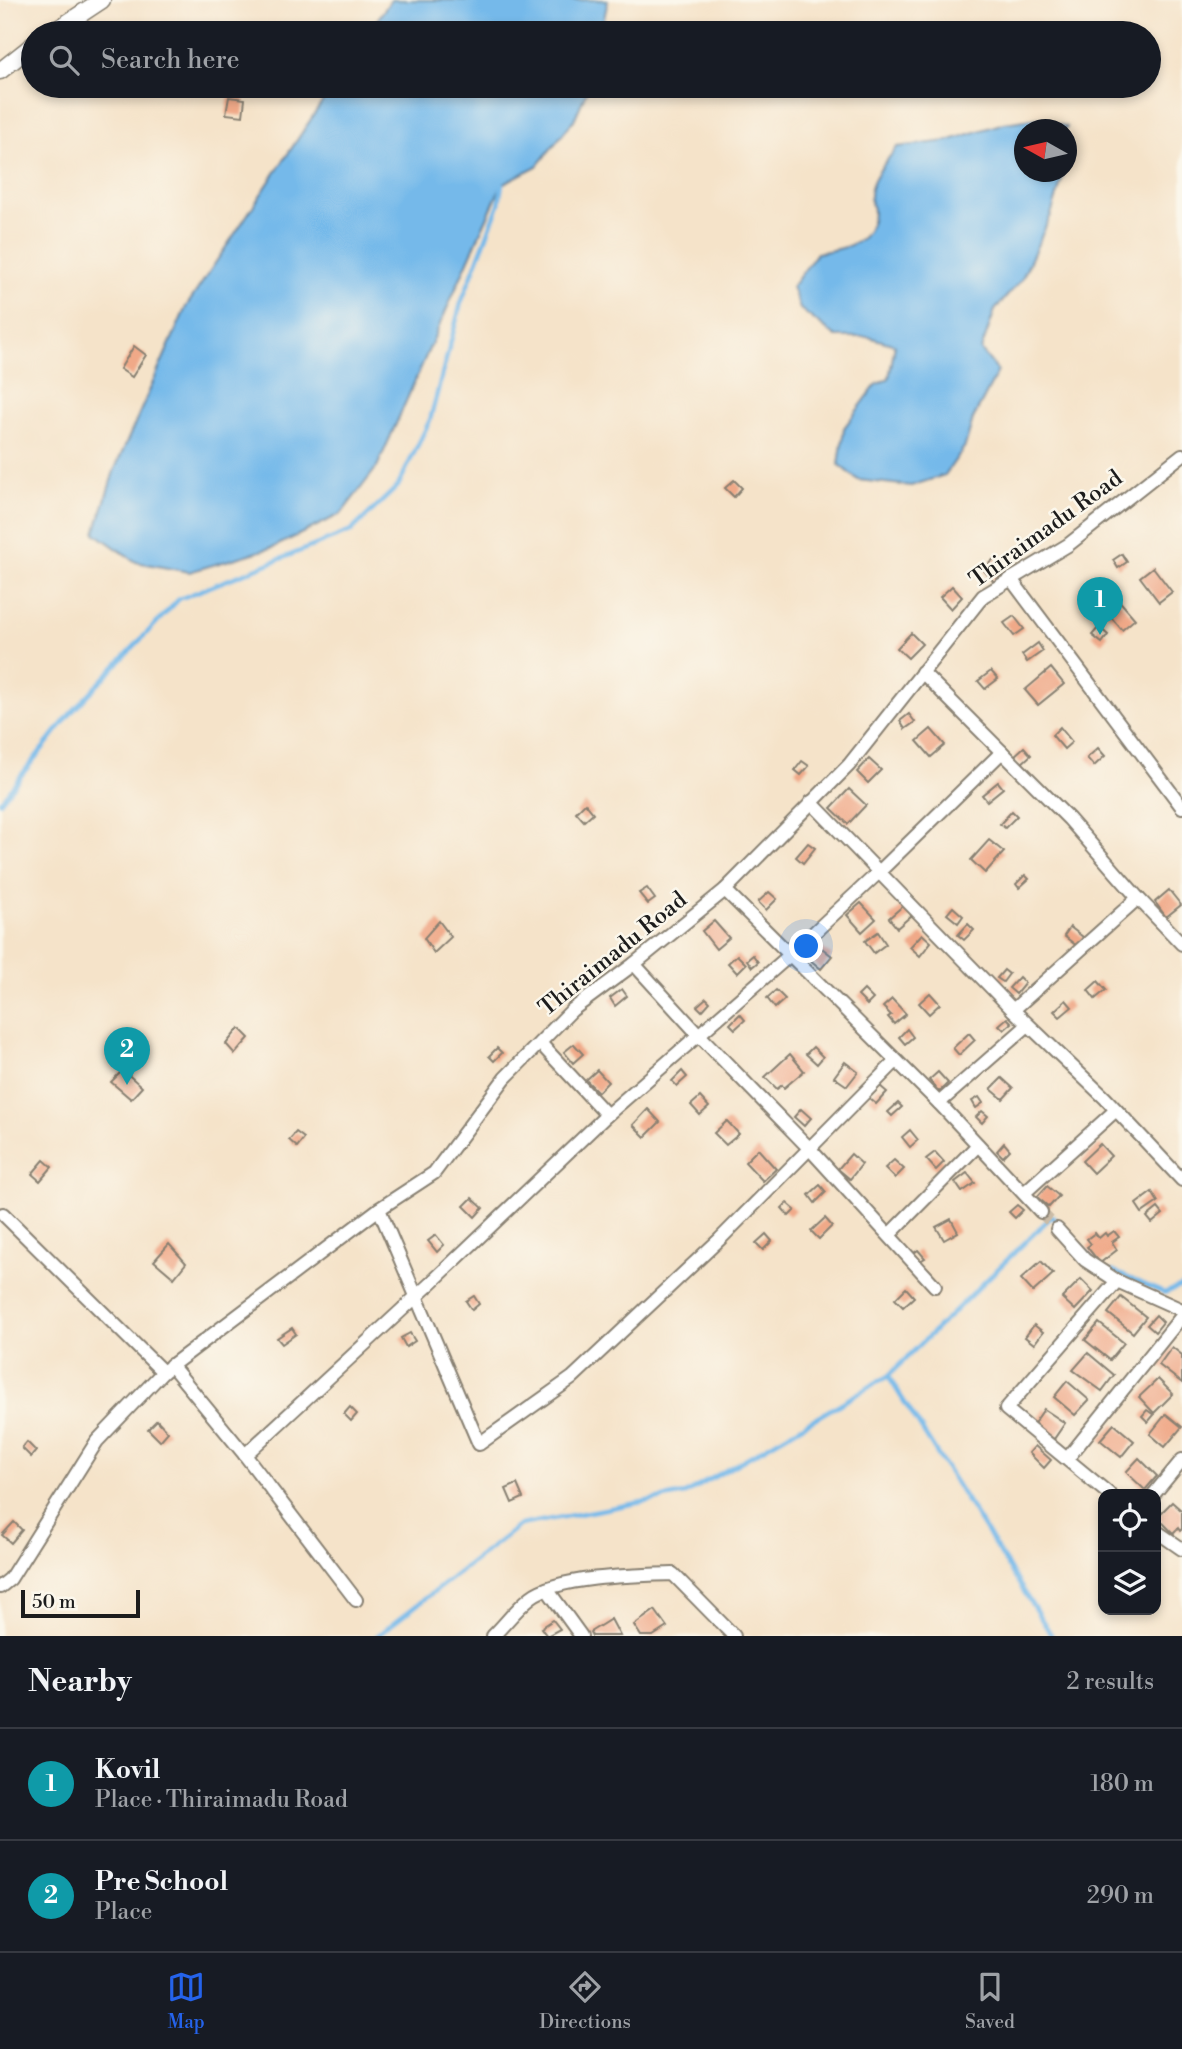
<!DOCTYPE html>
<html lang="en">
<head>
<meta charset="utf-8">
<style>
  :root { --surface:#171b24; --page:#242831; --text:#f1f3f6; --muted:#9ea1a6; --line:#363941; --accent:#2563eb }
  body { margin:0; font-family:"Libre Bodoni",serif; background:var(--page); color:var(--text) }
  .controls { position:absolute; right:21px; bottom:21px; display:grid; overflow:hidden; border-radius:14px; box-shadow:0 4px 10px #0003 }
  .controls button { width:63px; height:63px; display:grid; place-items:center; padding:0; border:0; border-bottom:2px solid var(--line); background:var(--surface); color:var(--text); font:35px sans-serif }
  .compass { position:absolute; left:1014px; top:119px; width:63px; height:63px; border-radius:50%; background:var(--surface); box-shadow:0 4px 10px #0003; rotate:278deg }
  .scale { position:absolute; left:21px; bottom:18px; width:119px; box-sizing:border-box; padding-left:7px; border:4px solid #1c1c1c; border-top:0; font-size:19px; line-height:24px; white-space:nowrap; color:#1c1c1c; -webkit-text-stroke:5px #fbf7ec; paint-order:stroke }
  .you { position:absolute; left:807px; top:947px; width:24px; height:24px; margin:-18px; border:5px solid #fff; border-radius:50%; background:#1a73e8; box-shadow:0 0 0 10px #1a73e833 }
  .badge { display:grid; place-items:center; width:46px; height:46px; border-radius:50%; background:var(--accent); color:#fff; font-size:23px; font-weight:700 }
  .pin { position:absolute; translate:-50% -58px; filter:drop-shadow(0 2px 4px #0008) }
  .pin::after { content:''; position:absolute; top:37px; width:24px; height:21px; background:inherit; clip-path:polygon(0 0,100% 0,50% 100%) }
  .list { margin:0; padding:0; list-style:none }
  h2 { display:flex; justify-content:space-between; align-items:center; height:91px; margin:0; padding:0 28px; font-size:30px }
  h2 small { font-size:23px; font-weight:400; color:var(--muted) }
  .list li { display:grid; grid-template-columns:46px 1fr auto; gap:21px; align-items:center; box-sizing:border-box; height:112px; padding:0 28px; border-top:2px solid var(--line) }
  .list b { display:block; font-size:26px; white-space:nowrap }
  .list p { margin:0; font-size:23px; white-space:nowrap; color:var(--muted) }
  .list em { font-size:23px; font-style:normal; color:var(--muted) }
  .icon { flex:none; width:38px; height:38px; fill:none; stroke:currentColor; stroke-width:2; stroke-linecap:round; stroke-linejoin:round }
  .map { position:relative; flex:none; width:1182px; height:1636px; overflow:hidden }
  .search { position:absolute; background:var(--surface); box-shadow:0 4px 10px #0003; left:21px; right:21px; top:21px; height:77px; display:flex; align-items:center; gap:18px; box-sizing:border-box; padding:0 24px; border-radius:38px; color:var(--muted); font-size:26px }
  .sheet { height:315px; background:var(--surface) }
  nav { display:flex; justify-content:space-around; align-items:center; box-sizing:border-box; height:98px; border-top:2px solid var(--line); background:var(--surface); font-size:19px; color:var(--muted) }
  nav a { display:grid; justify-items:center; gap:4px }
  nav .on { color:var(--accent) }
  .map>svg:first-child { display:block }
  .water { fill:#74b9ea; stroke:#486a83; stroke-width:2 }
  .lines { fill:none; stroke-linecap:round; stroke-linejoin:round }
  .stream { stroke:#74b9ea; stroke-width:4.5 }
  .building { fill:#f0a988 }
  .minor-tunnel { stroke:#cabba6; stroke-width:12; stroke-dasharray:12 6; stroke-linecap:butt }
  .minor-casing { stroke:#888072; stroke-width:16 }
  .tertiary-casing { stroke:#888072; stroke-width:19 }
  .minor { stroke:#fff; stroke-width:12 }
  .tertiary { stroke:#fff; stroke-width:16 }
  .labels { text-anchor:middle; dominant-baseline:central; stroke-width:5; stroke-linejoin:round; paint-order:stroke }
  .street-label { font-size:23px; fill:#1c1c1c; stroke:#fbf7ec }
</style>
</head>
<body>
<div class="map">
<svg width="1182" height="1636" viewBox="0 0 1182 1636">
  <rect width="100%" height="100%" fill="#fbf7ec"/>
  <filter id="ink" filterUnits="userSpaceOnUse"><feTurbulence type="fractalNoise" baseFrequency=".0143" numOctaves="2"/><feDisplacementMap in="SourceGraphic" scale="14" xChannelSelector="R" yChannelSelector="G"/><feConvolveMatrix kernelMatrix="1 2 1 2 8 2 1 2 1" color-interpolation-filters="sRGB"/></filter>
  <filter id="wash" filterUnits="userSpaceOnUse"><feTurbulence type="fractalNoise" baseFrequency=".00686" numOctaves="4" result="noise"/><feDisplacementMap in="SourceGraphic" scale="28" xChannelSelector="R" yChannelSelector="G"/><feGaussianBlur stdDeviation="1.57" result="paint"/><feColorMatrix in="noise" values="0 0 0 0 0 0 0 0 0 0 0 0 0 0 0 0 0 1.4 0 .05"/><feComposite in="paint" operator="in"/></filter>
  <g filter="url(#wash)">
    <rect width="100%" height="100%" fill="#f5e3c9"/>
    <g class="water">
      <polygon points="391,0 608,0 601,33 368,33"/>
      <polygon points="333,86 589,86 574,120 537,166 502,184 377,467 341,514 274,547 189,572 136,562 95,533 114,471 186,307"/>
      <path d="M1040 118 1067 127 1066 129 1024 130V172L1064 173 1051 215 1022 279 995 310 981 350 998 371 973 419 965 446 945 475 911 486 858 480 839 465 844 428 876 385 889 378 895 345 869 337H836L800 309 792 287 817 253C845 247 871 247 873 212 873 206 870 201 870 195 870 178 888 160 897 147L947 141 1004 123Z"/>
    </g>
    <g class="lines">
      <g class="stream">
        <polyline points="0,802 71,713 179,599 351,531 398,486 430,420 461,303 499,204 502,184"/>
        <polyline points="1077,1243 1093,1259"/>
        <polyline points="1112,1271 1164,1293 1182,1286"/>
        <polyline points="888,1376 1052,1216 1062,1226"/>
        <polyline points="377,1636 520,1525 685,1494 888,1376 1052,1636"/>
      </g>
    </g>
    <g id="blocks">
      <g class="building">
        <polygon points="229,97 245,99 243,116 226,114"/>
        <polygon points="134,346 146,355 132,377 120,369"/>
        <polygon points="734,480 742,488 734,497 725,488"/>
        <polygon points="1122,554 1127,562 1118,568 1113,560"/>
        <polygon points="996,557 1007,570 994,582 983,569"/>
        <polygon points="1153,567 1172,592 1159,602 1140,577"/>
        <polygon points="952,586 962,597 951,609 940,597"/>
        <polygon points="1110,590 1135,619 1122,630 1097,601"/>
        <polygon points="1014,616 1024,629 1014,636 1004,623"/>
        <polygon points="1099,627 1108,635 1102,643 1092,635"/>
        <polygon points="911,633 922,644 908,658 897,648"/>
        <polygon points="1038,643 1043,651 1027,662 1022,655"/>
        <polygon points="1051,668 1064,684 1038,705 1025,690"/>
        <polygon points="991,671 998,679 985,689 978,681"/>
        <polygon points="909,714 915,722 905,729 900,721"/>
        <polygon points="1060,727 1072,742 1064,749 1052,735"/>
        <polygon points="931,729 945,745 931,757 917,741"/>
        <polygon points="1024,747 1031,755 1021,764 1014,756"/>
        <polygon points="1098,748 1105,756 1094,766 1087,758"/>
        <polygon points="869,759 881,770 868,783 857,772"/>
        <polygon points="802,761 809,766 801,775 795,770"/>
        <polygon points="998,782 1003,788 987,801 982,795"/>
        <polygon points="849,789 866,805 848,824 831,808"/>
        <polygon points="585,803 593,813 584,821 576,812"/>
        <polygon points="1012,811 1017,816 1005,828 1000,824"/>
        <polygon points="989,840 1004,852 985,873 971,860"/>
        <polygon points="808,843 815,848 803,863 796,857"/>
        <polygon points="1025,875 1029,879 1019,888 1016,884"/>
        <polygon points="647,888 655,899 648,904 639,893"/>
        <polygon points="1169,890 1181,905 1166,917 1155,902"/>
        <polygon points="769,892 777,899 766,910 758,902"/>
        <polygon points="861,903 876,919 862,932 847,915"/>
        <polygon points="904,905 912,915 897,928 889,918"/>
        <polygon points="953,907 963,916 958,923 947,914"/>
        <polygon points="439,921 451,937 434,953 424,938"/>
        <polygon points="714,921 729,938 716,949 702,931"/>
        <polygon points="968,924 974,930 964,940 958,935"/>
        <polygon points="1070,927 1083,937 1077,946 1064,936"/>
        <polygon points="878,932 886,944 874,953 865,941"/>
        <polygon points="922,934 931,942 920,956 910,947"/>
        <polygon points="818,945 832,956 821,969 808,958"/>
        <polygon points="737,955 746,964 737,973 728,963"/>
        <polygon points="753,955 758,962 752,967 747,960"/>
        <polygon points="1004,970 1009,974 1003,982 997,978"/>
        <polygon points="1019,977 1025,983 1016,994 1009,988"/>
        <polygon points="1098,981 1106,990 1095,999 1088,990"/>
        <polygon points="622,989 627,996 615,1006 610,998"/>
        <polygon points="776,990 785,999 775,1008 767,998"/>
        <polygon points="864,990 873,999 867,1005 858,996"/>
        <polygon points="930,993 940,1004 929,1014 919,1003"/>
        <polygon points="706,998 710,1002 702,1011 697,1006"/>
        <polygon points="892,999 906,1014 894,1024 888,1017 891,1015 883,1007"/>
        <polygon points="1066,1000 1072,1007 1060,1017 1054,1011"/>
        <polygon points="740,1014 745,1020 735,1029 730,1024"/>
        <polygon points="1007,1018 1012,1023 1004,1030 999,1025"/>
        <polygon points="239,1028 249,1038 235,1054 226,1044"/>
        <polygon points="907,1029 913,1037 905,1044 899,1037"/>
        <polygon points="969,1033 975,1040 959,1055 953,1048"/>
        <polygon points="574,1044 583,1054 573,1063 564,1052"/>
        <polygon points="813,1047 823,1057 817,1064 806,1054"/>
        <polygon points="497,1048 502,1053 494,1061 489,1056"/>
        <polygon points="790,1054 804,1071 784,1088 782,1085 777,1089 765,1077"/>
        <polygon points="845,1062 858,1072 847,1086 834,1077"/>
        <polygon points="123,1070 142,1087 131,1099 111,1082"/>
        <polygon points="597,1070 608,1082 598,1092 586,1080"/>
        <polygon points="682,1071 687,1077 677,1086 672,1081"/>
        <polygon points="938,1072 948,1083 939,1092 929,1080"/>
        <polygon points="1002,1078 1013,1088 1003,1099 991,1089"/>
        <polygon points="880,1086 887,1092 876,1104 869,1098"/>
        <polygon points="700,1097 709,1107 700,1115 691,1105"/>
        <polygon points="979,1097 983,1103 976,1108 972,1101"/>
        <polygon points="898,1103 902,1107 892,1116 888,1112"/>
        <polygon points="648,1109 660,1122 645,1137 633,1125"/>
        <polygon points="801,1109 811,1118 804,1126 794,1117"/>
        <polygon points="982,1111 988,1116 982,1123 976,1117"/>
        <polygon points="727,1121 739,1134 726,1145 714,1133"/>
        <polygon points="910,1130 918,1140 910,1147 902,1137"/>
        <polygon points="296,1132 304,1138 297,1147 289,1140"/>
        <polygon points="1004,1143 1010,1150 1003,1157 997,1151"/>
        <polygon points="1100,1144 1111,1156 1093,1173 1082,1161"/>
        <polygon points="758,1149 776,1169 763,1181 745,1162"/>
        <polygon points="935,1152 944,1162 936,1170 926,1159"/>
        <polygon points="851,1154 862,1164 850,1179 838,1169"/>
        <polygon points="44,1160 52,1167 40,1181 32,1174"/>
        <polygon points="894,1160 904,1169 895,1178 885,1168"/>
        <polygon points="967,1173 975,1183 962,1192 955,1182"/>
        <polygon points="820,1185 826,1192 815,1203 809,1195"/>
        <polygon points="1047,1186 1059,1196 1049,1207 1037,1197"/>
        <polygon points="1152,1192 1158,1202 1142,1213 1136,1204"/>
        <polygon points="472,1198 483,1208 475,1217 464,1206"/>
        <polygon points="787,1203 795,1210 789,1216 782,1208"/>
        <polygon points="1017,1205 1023,1210 1015,1218 1009,1212"/>
        <polygon points="1158,1208 1163,1214 1152,1223 1147,1217"/>
        <polygon points="825,1218 832,1226 819,1239 811,1231"/>
        <polygon points="951,1219 958,1232 944,1240 936,1227"/>
        <polygon points="1114,1231 1119,1237 1112,1242 1117,1250 1100,1263 1087,1247 1091,1244 1087,1239 1095,1233 1099,1238 1105,1233 1107,1236"/>
        <polygon points="766,1234 772,1241 763,1250 756,1243"/>
        <polygon points="436,1235 444,1245 437,1252 428,1241"/>
        <polygon points="169,1244 186,1263 174,1278 154,1261"/>
        <polygon points="918,1250 925,1258 920,1261 914,1253"/>
        <polygon points="1041,1261 1053,1274 1033,1292 1021,1279"/>
        <polygon points="1081,1279 1093,1291 1075,1310 1062,1298"/>
        <polygon points="906,1288 914,1297 903,1307 895,1299"/>
        <polygon points="474,1296 479,1304 472,1310 466,1301"/>
        <polygon points="1121,1297 1146,1317 1133,1333 1108,1313"/>
        <polygon points="1156,1315 1163,1322 1155,1332 1147,1325"/>
        <polygon points="1099,1323 1124,1343 1110,1360 1085,1340"/>
        <polygon points="1034,1325 1043,1332 1034,1344 1025,1337"/>
        <polygon points="292,1328 296,1334 282,1344 277,1338"/>
        <polygon points="410,1333 415,1341 406,1347 401,1338"/>
        <polygon points="1172,1347 1182,1355 1182,1383 1159,1365"/>
        <polygon points="1088,1353 1114,1375 1102,1391 1073,1370"/>
        <polygon points="1158,1379 1173,1394 1154,1413 1139,1397"/>
        <polygon points="1067,1381 1089,1400 1075,1415 1054,1397"/>
        <polygon points="350,1407 357,1414 351,1421 344,1414"/>
        <polygon points="1044,1409 1065,1423 1054,1439 1033,1425"/>
        <polygon points="1147,1410 1154,1415 1148,1422 1142,1416"/>
        <polygon points="1166,1414 1182,1427 1165,1447 1150,1434"/>
        <polygon points="157,1420 168,1432 160,1441 148,1429"/>
        <polygon points="1114,1424 1134,1441 1121,1457 1100,1440"/>
        <polygon points="27,1442 36,1451 31,1457 22,1448"/>
        <polygon points="1035,1446 1051,1460 1044,1468 1029,1453"/>
        <polygon points="1139,1458 1157,1476 1145,1490 1126,1472"/>
        <polygon points="517,1484 523,1498 512,1503 506,1489"/>
        <polygon points="1172,1502 1182,1511 1182,1529 1180,1531 1178,1528 1173,1533 1157,1517"/>
        <polygon points="14,1522 22,1530 11,1543 2,1535"/>
        <polygon points="655,1610 667,1627 653,1636 641,1636 634,1625"/>
        <polygon points="611,1619 620,1636 592,1636 590,1632"/>
        <polygon points="553,1620 560,1629 547,1636 541,1628"/>
      </g>
    </g>
  </g>
  <g filter="url(#ink)">
    <use href="#blocks" fill-opacity="0" stroke="#888072" stroke-width="2"/>
    <g class="lines">
      <polyline class="minor-tunnel" points="1041,1212 1057,1229"/>
      <g class="minor-casing">
        <g id="minor">
          <polyline points="1011,579 1182,807"/>
          <polyline points="922,672 1069,819 1138,898 1013,1010"/>
          <polyline points="811,802 1013,1010 1105,1098 1182,1180"/>
          <polyline points="725,890 939,1103 1041,1212"/>
          <polyline points="1138,898 1182,944"/>
          <polyline points="634,964 699,1035 809,1148 935,1286"/>
          <polyline points="540,1043 607,1115"/>
          <polyline points="939,1103 1028,1025"/>
          <polyline points="1024,1193 1116,1110"/>
          <polyline points="379,1209 479,1444 572,1378 720,1239 896,1061"/>
          <polyline points="3,1214 163,1372"/>
          <polyline points="1057,1229 1085,1260 1117,1281 1182,1310"/>
          <polyline points="889,1235 978,1145"/>
          <polyline points="171,1365 245,1455 356,1600"/>
          <polyline points="245,1455 432,1282 607,1115 790,955 878,873 1002,752"/>
          <polyline points="1067,1459 1182,1316"/>
          <polyline points="1109,1494 1006,1409 1117,1281"/>
          <polyline points="1154,1494 1182,1460"/>
          <polyline points="1156,1531 1182,1549"/>
          <polyline points="0,1587 10,1579 97,1441 163,1372 379,1209 434,1173 505,1078 572,1010 634,964 725,890 849,765 983,596 1068,545 1182,455"/>
          <polyline points="547,1589 581,1636"/>
          <path d="M493 1636C506 1623 517 1608 531 1597 558 1576 639 1575 673 1574L734 1636"/>
        </g>
      </g>
      <g class="tertiary-casing">
        <g id="tertiary">
          <polyline points="52,33 102,0"/>
          <polyline points="0,71 33,45"/>
        </g>
      </g>
      <use href="#minor" class="minor"/>
      <use href="#tertiary" class="tertiary"/>
    </g>
  </g>
  <g class="labels">
    <g class="street-label">
      <text transform="translate(1046 529) rotate(-36)">Thiraimadu Road</text>
      <text transform="translate(613 954) rotate(-39)">Thiraimadu Road</text>
    </g>
  </g>
</svg>
<div class="controls">
<button><svg class="icon" aria-label="locate" viewBox="0 0 24 24"><circle cx="12" cy="12" r="6"/><path d="M12 2v4M12 18v4M2 12h4M18 12h4"/></svg></button>
<button><svg class="icon" aria-label="layers" viewBox="0 0 24 24"><path d="M12 4l9 5-9 5-9-5zM3 14l9 5 9-5"/></svg></button>
</div>
<svg class="compass" viewBox="-18 -18 36 36"><path d="M0-13l5 13h-10z" fill="#e53935"/><path d="M0 13l5-13h-10z" fill="#9ea1a6"/></svg>
<div class="scale">50 m</div>
<div class="you"></div>
<div class="pin badge" style="left:1100px;top:635px;background:#0f9aa8">1</div>
<div class="pin badge" style="left:127px;top:1085px;background:#0f9aa8">2</div>
<div class="search"><svg class="icon" aria-label="search" viewBox="0 0 24 24"><circle cx="10" cy="10" r="6"/><path d="M15 15l6 6"/></svg>Search here</div>
</div>
<section class="sheet">
<h2>Nearby<small>2 results</small></h2>
<ul class="list">
<li><span class="badge" style="background:#0f9aa8">1</span><div><b>Kovil</b><p>Place · Thiraimadu Road</p></div><em>180 m</em></li>
<li><span class="badge" style="background:#0f9aa8">2</span><div><b>Pre School</b><p>Place</p></div><em>290 m</em></li>
</ul>
</section>
<nav>
<a class="on"><svg class="icon" aria-label="map" viewBox="0 0 24 24"><path d="M3 6l6-2 6 2 6-2v14l-6 2-6-2-6 2zM9 4v14M15 6v14"/></svg>Map</a>
<a><svg class="icon" aria-label="directions" viewBox="0 0 24 24"><path d="M12 3l9 9-9 9-9-9zM9 14v-3h6M13 9l2 2-2 2"/></svg>Directions</a>
<a><svg class="icon" aria-label="saved" viewBox="0 0 24 24"><path d="M7 4h10v16l-5-4-5 4z"/></svg>Saved</a>
</nav>
</body>
</html>
